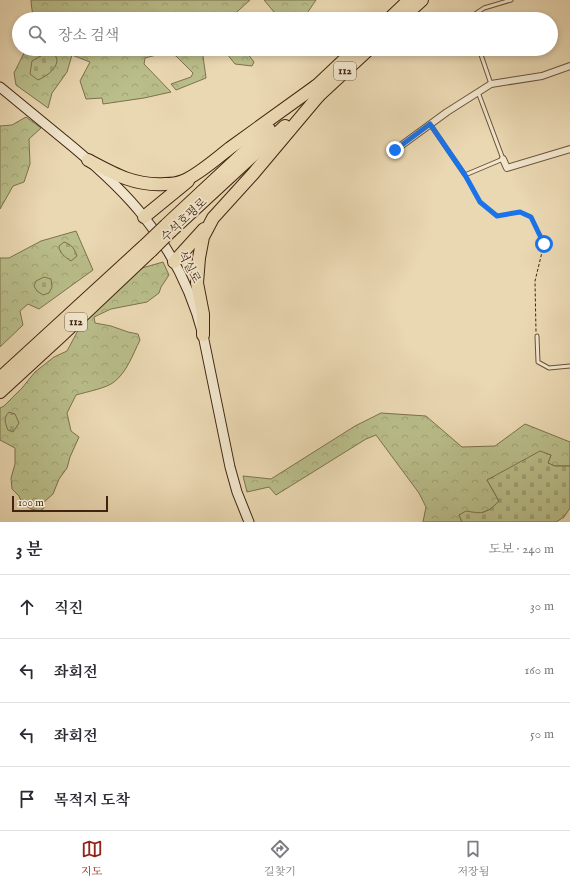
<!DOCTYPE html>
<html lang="ko">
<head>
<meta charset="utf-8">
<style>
  :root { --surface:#fff; --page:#f2f2f3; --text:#2b2b33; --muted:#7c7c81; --line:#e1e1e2; --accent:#8f2418 }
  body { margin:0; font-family:"IM FELL English","Noto Serif KR",serif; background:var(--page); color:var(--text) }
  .scale { position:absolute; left:12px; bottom:10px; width:96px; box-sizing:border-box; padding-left:4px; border:2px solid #412410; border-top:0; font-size:11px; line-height:14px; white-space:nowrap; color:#412410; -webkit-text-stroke:3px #f1e6cd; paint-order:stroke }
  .stop { position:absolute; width:12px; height:12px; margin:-9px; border:3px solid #1a73e8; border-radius:50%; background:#fff }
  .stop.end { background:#1a73e8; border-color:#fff; box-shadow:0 1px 4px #0008 }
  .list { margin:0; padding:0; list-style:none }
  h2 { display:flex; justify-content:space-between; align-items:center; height:52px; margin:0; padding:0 16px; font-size:17px }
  h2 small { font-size:13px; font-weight:400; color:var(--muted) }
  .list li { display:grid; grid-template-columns:26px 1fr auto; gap:12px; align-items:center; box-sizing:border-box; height:64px; padding:0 16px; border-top:1px solid var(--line) }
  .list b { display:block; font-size:15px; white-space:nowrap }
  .list em { font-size:13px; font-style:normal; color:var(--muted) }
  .icon { flex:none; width:22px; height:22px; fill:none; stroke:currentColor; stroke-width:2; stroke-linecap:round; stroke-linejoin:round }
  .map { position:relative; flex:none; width:570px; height:522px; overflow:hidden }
  .search { position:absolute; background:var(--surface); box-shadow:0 2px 6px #0003; left:12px; right:12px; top:12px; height:44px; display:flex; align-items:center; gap:10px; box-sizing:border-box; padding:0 14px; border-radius:22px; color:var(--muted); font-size:15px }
  .sheet { height:308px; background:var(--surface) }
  nav { display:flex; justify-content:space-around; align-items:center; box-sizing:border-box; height:56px; border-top:1px solid var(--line); background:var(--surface); font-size:11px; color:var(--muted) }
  nav a { display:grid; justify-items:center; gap:2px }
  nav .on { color:var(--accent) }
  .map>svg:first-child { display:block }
  .forest { fill:url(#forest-crowns); stroke:#7d714d }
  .cemetery { fill:url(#cemetery-stones); stroke:#7d714d }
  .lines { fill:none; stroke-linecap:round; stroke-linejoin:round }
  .lane-casing { stroke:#6b5138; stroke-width:5 }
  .street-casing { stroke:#6b5138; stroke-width:8 }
  .secondary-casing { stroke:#412410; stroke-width:11 }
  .highway-casing { stroke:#412410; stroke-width:14 }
  .path { stroke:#412410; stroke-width:1; stroke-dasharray:3 2; stroke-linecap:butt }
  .lane { stroke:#f1e6cd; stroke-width:3 }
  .street { stroke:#f1e6cd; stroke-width:6 }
  .secondary { stroke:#f1e6cd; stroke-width:9 }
  .highway { stroke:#ead8b2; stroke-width:12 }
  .highway-bridge-casing { stroke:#412410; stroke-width:14; stroke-linecap:butt }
  .highway-bridge { stroke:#ead8b2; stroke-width:12 }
  .route { stroke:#1a73e8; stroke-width:5 }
  .labels { text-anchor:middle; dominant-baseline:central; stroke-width:3.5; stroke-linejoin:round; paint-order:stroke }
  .shield { fill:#f1e6cd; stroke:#765e49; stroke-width:1 }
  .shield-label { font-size:11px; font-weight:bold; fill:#412410 }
  .street-label { font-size:12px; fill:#412410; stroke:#f1e6cd }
</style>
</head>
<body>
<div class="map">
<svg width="570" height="522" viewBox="0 0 570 522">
  <defs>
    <pattern id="forest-crowns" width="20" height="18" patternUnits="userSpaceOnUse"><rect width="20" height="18" fill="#b9be8a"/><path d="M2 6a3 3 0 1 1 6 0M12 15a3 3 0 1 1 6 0" fill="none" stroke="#a0a376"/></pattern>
    <pattern id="cemetery-stones" width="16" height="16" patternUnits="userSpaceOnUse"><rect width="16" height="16" fill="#b9be8a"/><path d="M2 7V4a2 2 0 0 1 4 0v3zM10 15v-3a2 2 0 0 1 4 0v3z" fill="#a0a376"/></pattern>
  </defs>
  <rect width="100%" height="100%" fill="#ead8b2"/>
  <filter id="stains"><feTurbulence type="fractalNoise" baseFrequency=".005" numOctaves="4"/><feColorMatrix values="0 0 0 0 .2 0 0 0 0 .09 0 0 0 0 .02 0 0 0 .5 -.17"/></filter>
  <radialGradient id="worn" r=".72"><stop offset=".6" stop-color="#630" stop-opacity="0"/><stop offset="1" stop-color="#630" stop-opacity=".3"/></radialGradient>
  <g class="forest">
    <path d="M31 0H250L229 19H33C33 12 31 7 31 0Z"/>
    <polygon points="264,0 316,0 303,19 280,19"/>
    <polygon points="26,49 202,49 206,78 176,90 171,84 191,77 193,73 176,56 168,52 145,58 144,64 171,92 144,98 103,104 102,98 86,99 80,81 90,62 72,55 67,72 52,93 48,108 16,85 14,73"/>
    <polygon points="223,49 244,49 254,62 252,66 235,64"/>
    <polygon points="26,117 41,128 29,139 30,164 24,182 13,186 0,209 0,126 12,125"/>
    <polygon points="76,231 93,270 39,309 28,304 20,311 23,325 0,347 0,258 9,258 41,241"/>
    <path d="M163 262 169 275 161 287 159 293 147 302 111 309 94 317 95 323 111 326 128 332 138 334 140 340C133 354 127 372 114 382 107 388 86 392 76 395L67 413 71 431 79 437 70 457 67 468 59 479 53 494 43 503 44 508 40 511 31 509 22 503 19 496 12 489 11 478 15 464V448L0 440V408L4 406 22 388 35 372 54 357 67 351 82 323 125 282 142 268Z"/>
    <polygon points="381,413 426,416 462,447 495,446 525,424 570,442 570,466 555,466 548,463 551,455 500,474 487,480 499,501 491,509 481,513 459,515 462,522 423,522 426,507 419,493 376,435 366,439 276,495 269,487 247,492 243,476 271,479 355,426"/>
  </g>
  <g class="cemetery">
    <path d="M46 53 55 55C56 57 57 59 57 61 56 70 45 77 38 80L30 74 32 61Z"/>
    <path d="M64 242C71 244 75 249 77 256L71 261C65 257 59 253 59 246Z"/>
    <polygon points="44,277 51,279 52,287 49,293 43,295 37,291 34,286 36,281"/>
    <path d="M9 412 15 414 19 423 13 432 8 430C5 422 3 419 9 412Z"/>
    <path d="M540 451 551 455 548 463 555 466H570V508L564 517 556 522H462L459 515 466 511C483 514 486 514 499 501L487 480Z"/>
  </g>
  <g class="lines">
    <g class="lane-casing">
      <g id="lane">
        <polyline points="476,19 475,14 484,8 511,0"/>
        <polyline points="479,49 491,84"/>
        <polyline points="430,124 465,175 503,159 478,92"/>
        <polyline points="537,336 538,362 549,368 570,366"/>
      </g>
    </g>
    <g class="street-casing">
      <g id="street">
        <polyline points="395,150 447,112 491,84 542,76 570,66"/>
        <polyline points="503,159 507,168 570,149"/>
      </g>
    </g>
    <g class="secondary-casing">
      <path id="secondary" d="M0 87C24 107 49 127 73 147 98 168 124 191 144 217 172 252 192 292 203 335L230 467 237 492 249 522"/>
    </g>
    <g class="highway-casing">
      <g id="highway">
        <polyline points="389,19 409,0"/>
        <polyline points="401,19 422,0"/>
        <polyline points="311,91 347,57"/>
        <polyline points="315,99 369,49"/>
        <path d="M88 160C114 174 135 186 165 184 171 184 178 183 183 181 198 175 217 158 230 148 259 127 288 106 316 86"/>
        <polyline points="144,217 188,181"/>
        <polyline points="166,225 269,129"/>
        <polyline points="171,231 285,126"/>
        <polyline points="174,262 204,229"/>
        <polyline points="203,335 203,314 197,283 199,258 203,237 213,218 253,174 321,93"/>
        <polyline points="0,378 144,246"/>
        <polyline points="0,392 61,336 151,251"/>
      </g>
    </g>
    <polyline class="path" points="467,178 481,202 497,216 520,212 531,217 544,244 535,281 536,332"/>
    <use href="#lane" class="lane"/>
    <use href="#street" class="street"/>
    <use href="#secondary" class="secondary"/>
    <use href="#highway" class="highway"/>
    <g class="highway-bridge-casing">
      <g id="highway-bridge">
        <polyline points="145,245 166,225"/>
        <polyline points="151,251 171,231"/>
      </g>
    </g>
    <use href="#highway-bridge" class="highway-bridge"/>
  </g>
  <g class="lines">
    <polyline class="route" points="395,150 430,124 465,175 480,202 497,216 520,212 531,217 544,244"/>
  </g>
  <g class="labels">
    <g class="shield">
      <rect x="334" y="62" width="22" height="18" rx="3"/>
      <rect x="65" y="313" width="22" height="18" rx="3"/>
    </g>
    <g class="shield-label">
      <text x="345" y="71">112</text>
      <text x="76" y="322">112</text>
    </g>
    <g class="street-label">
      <text transform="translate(184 220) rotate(-43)">수석호평로</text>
      <text transform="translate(189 267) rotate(62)">석실로</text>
    </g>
  </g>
  <rect width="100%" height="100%" filter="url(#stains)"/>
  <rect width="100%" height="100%" fill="url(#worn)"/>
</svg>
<div class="scale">100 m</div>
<div class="stop" style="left:544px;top:244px"></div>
<div class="stop end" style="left:395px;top:150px"></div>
<div class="search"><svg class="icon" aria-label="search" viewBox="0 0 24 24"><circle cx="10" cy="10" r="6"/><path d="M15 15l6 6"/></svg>장소 검색</div>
</div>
<section class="sheet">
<h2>3 분<small>도보 · 240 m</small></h2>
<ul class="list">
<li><svg class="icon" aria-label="ahead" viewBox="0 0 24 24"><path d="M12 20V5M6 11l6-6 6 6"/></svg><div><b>직진</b></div><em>30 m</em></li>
<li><svg class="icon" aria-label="left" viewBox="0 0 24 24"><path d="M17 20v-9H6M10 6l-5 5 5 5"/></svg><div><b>좌회전</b></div><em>160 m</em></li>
<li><svg class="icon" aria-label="left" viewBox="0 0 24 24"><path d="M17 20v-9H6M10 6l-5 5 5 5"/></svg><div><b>좌회전</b></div><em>50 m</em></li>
<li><svg class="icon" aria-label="arrive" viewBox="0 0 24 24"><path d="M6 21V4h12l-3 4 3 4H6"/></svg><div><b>목적지 도착</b></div></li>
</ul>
</section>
<nav>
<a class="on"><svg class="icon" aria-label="map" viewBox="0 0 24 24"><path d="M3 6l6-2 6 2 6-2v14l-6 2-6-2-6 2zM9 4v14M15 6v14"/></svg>지도</a>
<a><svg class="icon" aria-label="directions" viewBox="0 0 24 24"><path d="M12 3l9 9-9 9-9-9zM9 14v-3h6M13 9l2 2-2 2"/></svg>길찾기</a>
<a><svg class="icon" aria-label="saved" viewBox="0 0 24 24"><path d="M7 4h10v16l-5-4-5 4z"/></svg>저장됨</a>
</nav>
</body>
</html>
